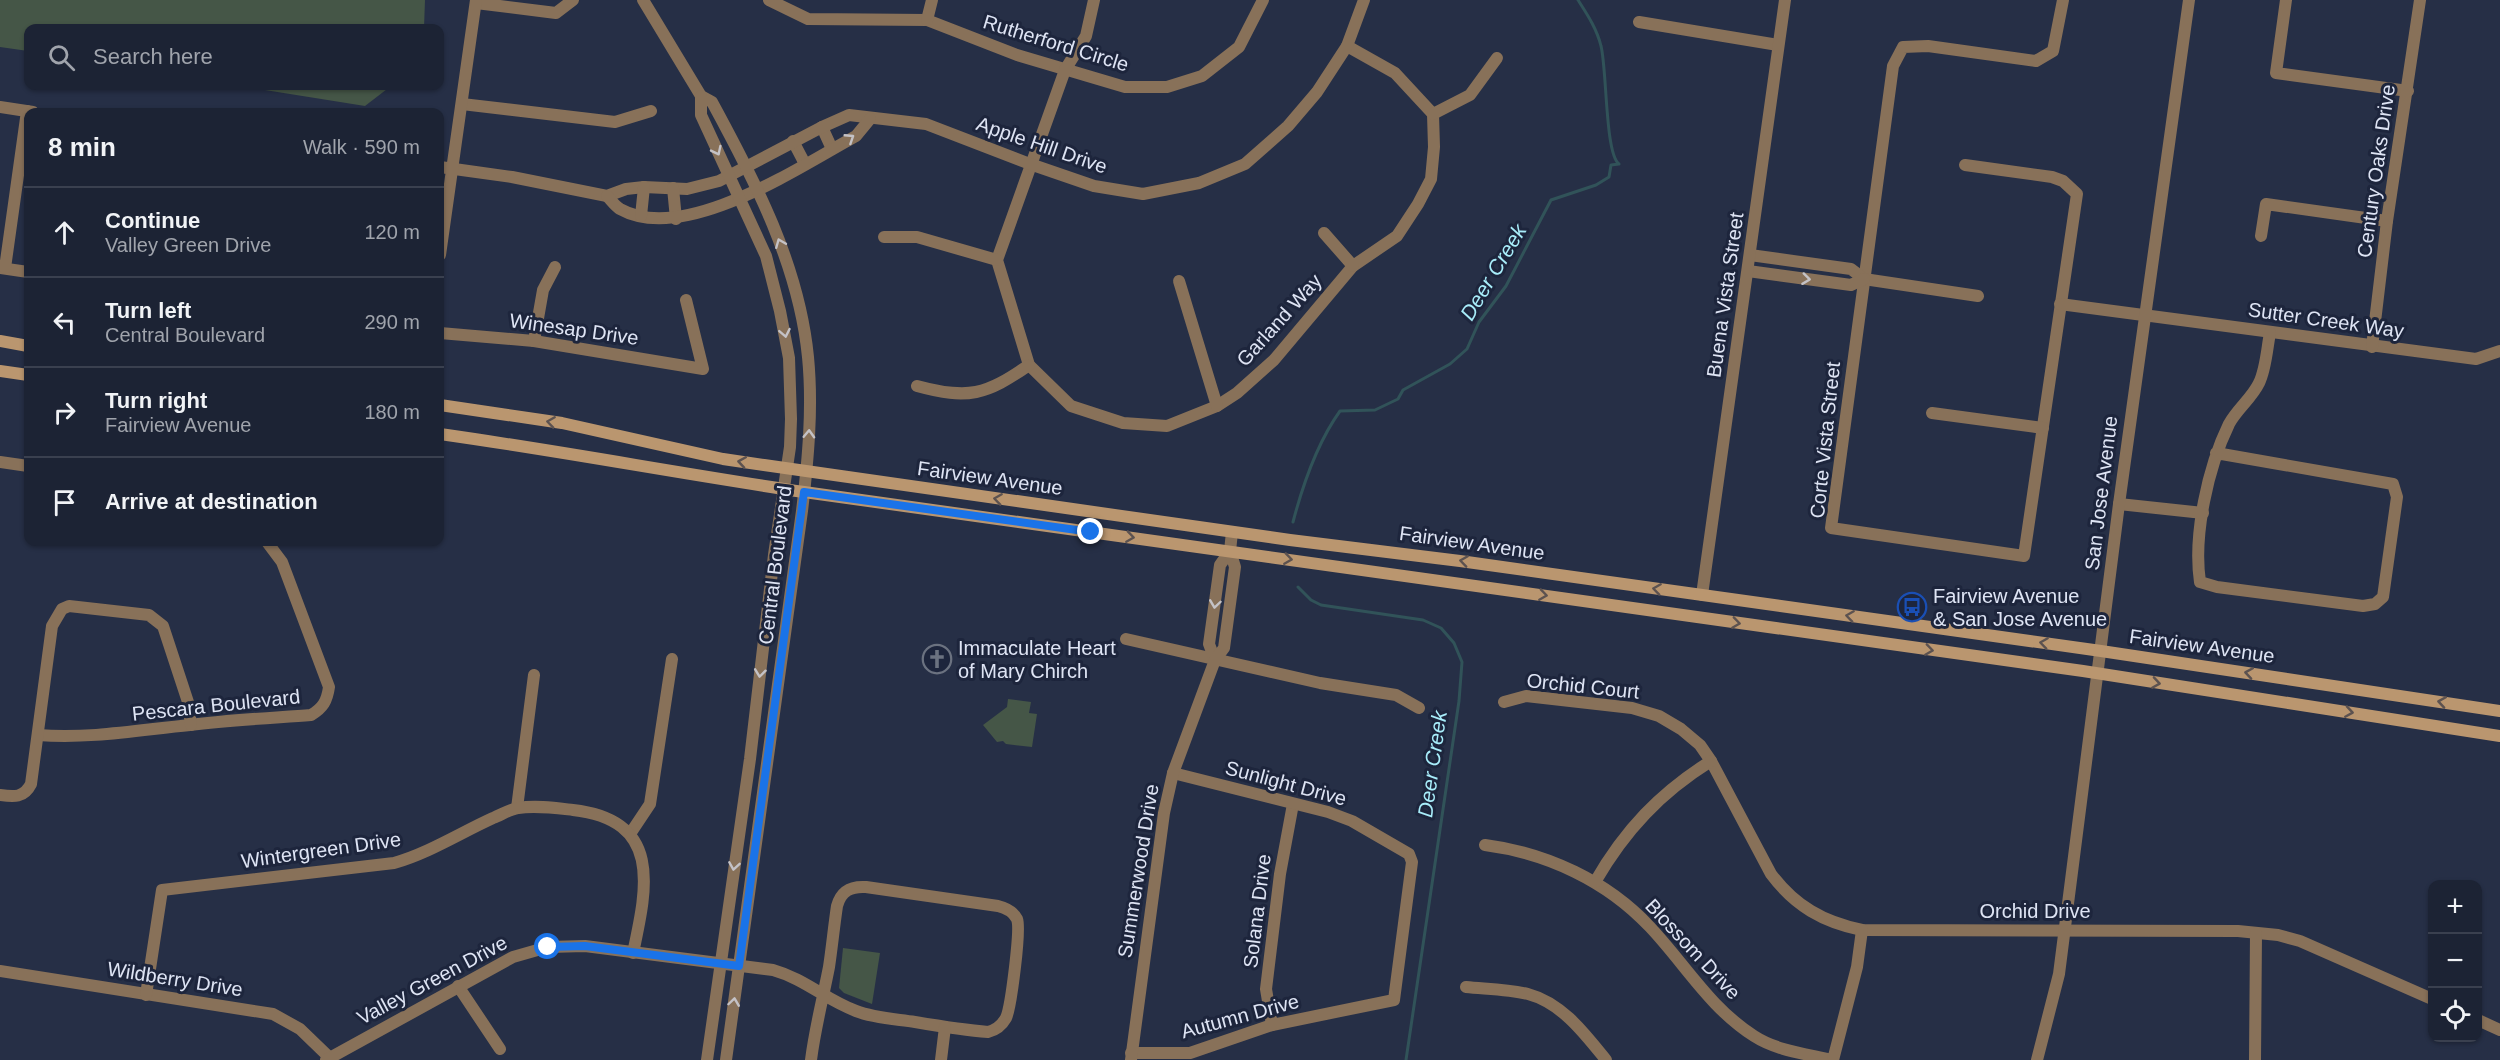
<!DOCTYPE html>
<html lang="en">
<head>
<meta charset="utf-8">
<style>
  :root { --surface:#1c2334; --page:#252b3c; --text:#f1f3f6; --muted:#a0a4ac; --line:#3a404f }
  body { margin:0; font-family:Helvetica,sans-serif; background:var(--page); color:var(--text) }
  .controls { position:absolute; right:18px; bottom:18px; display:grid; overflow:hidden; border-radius:12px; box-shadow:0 2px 4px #0004 }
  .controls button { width:54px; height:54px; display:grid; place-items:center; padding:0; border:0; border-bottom:2px solid var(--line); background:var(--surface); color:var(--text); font:30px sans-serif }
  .stop { position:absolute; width:18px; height:18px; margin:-14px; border:4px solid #1a73e8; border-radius:50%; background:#fff }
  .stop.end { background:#1a73e8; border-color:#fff; box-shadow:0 2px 6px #0008 }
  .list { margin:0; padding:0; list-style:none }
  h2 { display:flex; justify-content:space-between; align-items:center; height:78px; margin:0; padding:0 24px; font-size:26px }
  h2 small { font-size:20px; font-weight:400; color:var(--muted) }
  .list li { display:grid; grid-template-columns:39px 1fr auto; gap:18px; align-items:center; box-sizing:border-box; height:90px; padding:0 24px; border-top:2px solid var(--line) }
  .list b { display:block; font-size:22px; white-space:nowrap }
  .list p { margin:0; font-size:20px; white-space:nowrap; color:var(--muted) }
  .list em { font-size:20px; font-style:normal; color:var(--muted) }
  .icon { flex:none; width:33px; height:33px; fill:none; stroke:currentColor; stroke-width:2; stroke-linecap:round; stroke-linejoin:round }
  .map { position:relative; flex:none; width:2500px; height:1060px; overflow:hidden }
  .search { position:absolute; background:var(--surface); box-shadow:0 2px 4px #0004; left:24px; top:24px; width:420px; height:66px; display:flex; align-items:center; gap:15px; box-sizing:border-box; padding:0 21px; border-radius:12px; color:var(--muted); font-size:22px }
  .panel { position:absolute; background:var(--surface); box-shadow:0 2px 4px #0004; left:24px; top:108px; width:420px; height:438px; border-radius:12px }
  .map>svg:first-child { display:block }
  .green { fill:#455647 }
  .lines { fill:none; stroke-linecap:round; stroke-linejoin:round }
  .stream { stroke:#315359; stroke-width:3 }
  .minor { stroke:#887159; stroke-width:12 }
  .tertiary { stroke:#887159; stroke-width:12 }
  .secondary { stroke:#ba966f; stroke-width:12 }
  .oneway { stroke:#c4c2c6 }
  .oneway2 { stroke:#5c5250 }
  .route { stroke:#1a73e8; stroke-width:8 }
  .labels { text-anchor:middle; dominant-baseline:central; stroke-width:6; stroke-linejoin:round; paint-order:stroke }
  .street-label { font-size:20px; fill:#dee4f4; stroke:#1d253c }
  .poi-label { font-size:20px; fill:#dee4f4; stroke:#1d253c; text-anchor:start }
  .water-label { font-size:21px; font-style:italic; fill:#a8edfa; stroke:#1d253c }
</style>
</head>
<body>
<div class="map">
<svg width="2500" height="1060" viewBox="0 0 2500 1060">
  <rect width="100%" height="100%" fill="#262f46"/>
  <g class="green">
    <polygon points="0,0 425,0 424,28 28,28 28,51 0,47"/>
    <polygon points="240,86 391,86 365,106"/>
    <polygon points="1008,699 1031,702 1029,713 1037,714 1032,747 1006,744 1003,741 997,742 983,725 1007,707"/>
    <polygon points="843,948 880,953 872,1004 844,993 839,988"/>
  </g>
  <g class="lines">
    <g class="stream">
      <path d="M1293 522C1303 484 1317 443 1340 411L1375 410 1398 399 1403 390 1450 364 1467 349 1479 322 1506 286 1551 200 1596 185 1609 177 1611 165 1619 164C1605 154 1607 69 1601 46 1597 29 1587 14 1578 0"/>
      <polyline points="1298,587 1311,600 1321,605 1423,620 1441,628 1454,643 1462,662 1459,701 1406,1060"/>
    </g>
    <g class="minor">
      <polyline points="769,0 808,19 927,20 1017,55 1125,87 1167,87 1202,76 1239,47 1263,0"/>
      <polyline points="1094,0 1086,36 1065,70 997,260 1029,365 1071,406 1123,423 1167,426 1217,406 1237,393 1274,360 1353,266 1397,236 1418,204 1431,179 1434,147 1433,114 1395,73 1347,46"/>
      <polyline points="2286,0 2276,73 2408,91"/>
      <polyline points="476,3 556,13 573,0"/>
      <polyline points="927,20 932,0"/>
      <polyline points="1639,22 1778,45"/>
      <polyline points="462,104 615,122 651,111"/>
      <polyline points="0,107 33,112"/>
      <polyline points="1433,114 1470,95 1497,58"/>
      <polyline points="822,127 832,149"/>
      <polyline points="793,141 805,164"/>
      <polyline points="1965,165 2052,177 2063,181 2077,194 2024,556 1831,528 1893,66 1903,47 1928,46 2036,61 2053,51 2063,0"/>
      <polyline points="440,167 512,177 607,196 626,189 644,187 687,189 719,181 822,127 849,115 926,124 1030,164 1094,186 1143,194 1199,183 1245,164 1288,126 1317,92 1347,46 1364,0"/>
      <polyline points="673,188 676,219"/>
      <path d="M607 196C611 200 615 206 620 209 684 245 799 167 856 136L870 119"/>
      <polyline points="641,216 644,187"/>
      <polyline points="1324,233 1353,266"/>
      <polyline points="2261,236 2266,204 2387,221"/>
      <polyline points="884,237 917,237 997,260"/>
      <polyline points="440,255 476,0"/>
      <polyline points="1750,255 1851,269 1864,279 1978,296"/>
      <polyline points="0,268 28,272"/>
      <polyline points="5,268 27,111"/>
      <polyline points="1748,271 1851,285 1864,279"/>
      <polyline points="1179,281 1217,406"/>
      <polyline points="2060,304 2476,359 2500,351"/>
      <polyline points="440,333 534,341 703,369 686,300"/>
      <polyline points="534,341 543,290 555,267"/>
      <polyline points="2372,347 2387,221 2420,0"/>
      <path d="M917 386C968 400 986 395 1029 365"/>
      <polyline points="1932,413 2043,428"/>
      <path d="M2216 453 2393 484 2397 497 2383 597 2375 604 2363 606 2217 587 2200 582C2193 535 2208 467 2229 424 2237 409 2252 398 2259 383 2266 369 2267 348 2270 333"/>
      <polyline points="0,462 28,466"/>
      <polyline points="2119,504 2203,513"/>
      <polyline points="1702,595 1785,0"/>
      <polyline points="1126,639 1320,683 1396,695 1419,708"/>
      <path d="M1504 702 1526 696 1632 708 1659 716 1681 729 1700 745 1711 761 1771 874C1795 906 1823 922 1862 930L2238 931 2278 935 2300 941 2432 999"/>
      <path d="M38 735C90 739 139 730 190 725 230 720 271 718 311 715 323 708 327 701 329 687L282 562 267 542"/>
      <path d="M0 795C14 797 24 798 31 784L52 626 62 609 69 606 149 615 163 626 188 702 191 725"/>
      <polyline points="517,808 534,675"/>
      <polyline points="630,834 650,804 672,659"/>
      <path d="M1485 845C1547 853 1607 881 1650 927 1685 964 1710 1008 1754 1036 1777 1051 1807 1054 1833 1060"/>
      <path d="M1595 882C1625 830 1660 793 1711 761"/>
      <polyline points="0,971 273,1014 300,1029 329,1057"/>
      <polyline points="458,986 500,1049"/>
      <path d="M1466 987C1486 989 1508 989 1528 994 1562 1003 1585 1034 1606 1060"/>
      <path d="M146 995 162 890 394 863C429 853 460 833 493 818 501 815 510 809 518 808 536 805 556 808 573 810 663 820 647 888 633 953"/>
      <polyline points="2478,1020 2500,1030"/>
      <polyline points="1272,1025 1266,989 1280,874 1293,804"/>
      <polyline points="1131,1053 1190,1053 1272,1025 1394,1000 1412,862 1409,854 1352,821 1328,812 1173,773"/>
      <path d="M326 1060 513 957 548 947 585 946 773 970C805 979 826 1000 856 1011 874 1018 895 1019 915 1022 939 1026 963 1030 988 1032 996 1030 1002 1025 1006 1018 1011 1007 1021 929 1017 919 1013 911 1006 908 998 906L866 887C851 886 841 891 837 906 834 926 832 947 829 967 823 998 815 1028 811 1060"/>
      <polyline points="941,1060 945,1027"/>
      <polyline points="1833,1060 1857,967 1862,930"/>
      <polyline points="2255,1060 2256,933"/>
    </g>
    <g class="tertiary">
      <path d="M643 0 701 96 712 102C755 181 799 265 808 357 813 408 808 460 802 511L726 1060"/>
      <polyline points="701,96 701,115 766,256 780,311 789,358 791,419 790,447 774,555 750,759 707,1060"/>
      <polyline points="1215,660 1209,644 1220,565 1230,551 1232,532"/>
      <polyline points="1131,1060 1164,813 1173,773 1215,660 1224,648 1235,567 1230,551"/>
      <polyline points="2037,1060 2059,974 2119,504 2189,0"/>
    </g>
    <g class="secondary">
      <polyline points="0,341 28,346"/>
      <polyline points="0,371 28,375"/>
      <polyline points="440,405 562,423 723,459 764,465 1290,540 1460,561 2101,651 2500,711"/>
      <path d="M440 434C561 451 682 474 804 492L2083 671 2500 736"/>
    </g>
  </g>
  <defs><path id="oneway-chevron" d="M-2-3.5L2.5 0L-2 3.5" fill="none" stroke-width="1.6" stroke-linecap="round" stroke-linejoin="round" transform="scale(1.5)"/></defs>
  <g class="oneway">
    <use href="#oneway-chevron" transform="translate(850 138) rotate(-33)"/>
    <use href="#oneway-chevron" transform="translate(717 151) rotate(64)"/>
    <use href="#oneway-chevron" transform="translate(780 243) rotate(-112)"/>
    <use href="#oneway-chevron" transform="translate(1806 279) rotate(7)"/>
    <use href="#oneway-chevron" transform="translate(785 333) rotate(79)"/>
    <use href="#oneway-chevron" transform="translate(809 434) rotate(-88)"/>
    <use href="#oneway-chevron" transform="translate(1215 604) rotate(98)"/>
    <use href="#oneway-chevron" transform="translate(760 673) rotate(97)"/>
    <use href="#oneway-chevron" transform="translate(734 866) rotate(99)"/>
    <use href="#oneway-chevron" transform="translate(734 1002) rotate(-82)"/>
  </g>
  <g class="oneway2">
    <use href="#oneway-chevron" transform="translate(551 422) rotate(-172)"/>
    <use href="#oneway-chevron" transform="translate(742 462) rotate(-171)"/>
    <use href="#oneway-chevron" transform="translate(998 499) rotate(-172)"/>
    <use href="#oneway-chevron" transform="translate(1130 537) rotate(8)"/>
    <use href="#oneway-chevron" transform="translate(1288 559) rotate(8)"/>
    <use href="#oneway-chevron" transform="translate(1464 561) rotate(-172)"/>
    <use href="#oneway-chevron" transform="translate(1657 589) rotate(-172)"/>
    <use href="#oneway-chevron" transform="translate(1543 595) rotate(8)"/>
    <use href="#oneway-chevron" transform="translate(1850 616) rotate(-172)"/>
    <use href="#oneway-chevron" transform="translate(1736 623) rotate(8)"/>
    <use href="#oneway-chevron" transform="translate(2044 643) rotate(-172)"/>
    <use href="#oneway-chevron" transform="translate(1929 650) rotate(8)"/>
    <use href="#oneway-chevron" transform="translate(2249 673) rotate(-171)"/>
    <use href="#oneway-chevron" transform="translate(2156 683) rotate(9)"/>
    <use href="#oneway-chevron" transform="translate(2442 702) rotate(-171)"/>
    <use href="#oneway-chevron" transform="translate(2349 712) rotate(9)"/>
  </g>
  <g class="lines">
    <polyline class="route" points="548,947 585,946 739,966 804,492 1091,532"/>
  </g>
  <defs>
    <g id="bus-ring" transform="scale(1.5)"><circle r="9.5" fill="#1d253c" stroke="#1a4fb4" stroke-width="1.5"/><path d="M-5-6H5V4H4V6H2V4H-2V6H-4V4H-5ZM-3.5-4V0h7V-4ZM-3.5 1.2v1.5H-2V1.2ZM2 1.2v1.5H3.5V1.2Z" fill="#1a4fb4"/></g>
    <g id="church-ring" transform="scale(1.5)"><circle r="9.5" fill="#1d253c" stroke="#6b7280" stroke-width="1.5"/><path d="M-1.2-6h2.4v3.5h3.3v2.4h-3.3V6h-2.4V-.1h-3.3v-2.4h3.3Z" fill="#6b7280"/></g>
  </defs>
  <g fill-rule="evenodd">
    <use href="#bus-ring" x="1912" y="607"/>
    <use href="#church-ring" x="937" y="659"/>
  </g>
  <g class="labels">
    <g class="street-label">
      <text transform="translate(1056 43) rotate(17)">Rutherford Circle</text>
      <text transform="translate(1042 145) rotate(19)">Apple Hill Drive</text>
      <text transform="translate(2376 171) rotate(-82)">Century Oaks Drive</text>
      <text transform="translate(1725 295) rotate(-82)">Buena Vista Street</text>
      <text transform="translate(1279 320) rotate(-48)">Garland Way</text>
      <text transform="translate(2326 320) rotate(8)">Sutter Creek Way</text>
      <text transform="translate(574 329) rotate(8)">Winesap Drive</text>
      <text transform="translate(1825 440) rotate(-84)">Corte Vista Street</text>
      <text transform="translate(990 478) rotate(8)">Fairview Avenue</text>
      <text transform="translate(2101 493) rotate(-83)">San Jose Avenue</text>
      <text transform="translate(1472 543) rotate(8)">Fairview Avenue</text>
      <text transform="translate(775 565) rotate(-83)">Central Boulevard</text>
      <text transform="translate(2202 646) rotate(8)">Fairview Avenue</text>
      <text transform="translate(1583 686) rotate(6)">Orchid Court</text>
      <text transform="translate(216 705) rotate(-6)">Pescara Boulevard</text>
      <text transform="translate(1286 783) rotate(15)">Sunlight Drive</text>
      <text transform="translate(321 850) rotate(-8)">Wintergreen Drive</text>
      <text transform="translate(1138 871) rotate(-81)">Summerwood Drive</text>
      <text transform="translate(1257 911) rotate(-83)">Solana Drive</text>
      <text x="2035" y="911">Orchid Drive</text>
      <text transform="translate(1693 949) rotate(47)">Blossom Drive</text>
      <text transform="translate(175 979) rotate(9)">Wildberry Drive</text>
      <text transform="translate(432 980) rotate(-28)">Valley Green Drive</text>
      <text transform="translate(1240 1016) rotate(-15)">Autumn Drive</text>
    </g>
    <g class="poi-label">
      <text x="1933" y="596">Fairview Avenue<tspan x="1933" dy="23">&amp; San Jose Avenue</tspan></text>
      <text x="958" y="648">Immaculate Heart<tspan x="958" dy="23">of Mary Chirch</tspan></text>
    </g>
    <g class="water-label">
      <text transform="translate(1493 272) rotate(-59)">Deer Creek</text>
      <text transform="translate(1432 764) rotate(-82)">Deer Creek</text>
    </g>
  </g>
</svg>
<div class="controls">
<button>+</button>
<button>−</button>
<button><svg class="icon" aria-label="locate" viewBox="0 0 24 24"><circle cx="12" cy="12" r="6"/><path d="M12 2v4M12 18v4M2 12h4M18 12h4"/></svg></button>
</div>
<div class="stop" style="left:548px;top:947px"></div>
<div class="stop end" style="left:1091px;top:532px"></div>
<div class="search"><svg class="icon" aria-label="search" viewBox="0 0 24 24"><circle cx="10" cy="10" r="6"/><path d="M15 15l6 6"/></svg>Search here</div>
<section class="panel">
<h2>8 min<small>Walk · 590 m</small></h2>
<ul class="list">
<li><svg class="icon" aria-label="ahead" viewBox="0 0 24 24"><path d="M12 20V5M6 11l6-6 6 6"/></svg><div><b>Continue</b><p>Valley Green Drive</p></div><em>120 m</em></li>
<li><svg class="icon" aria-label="left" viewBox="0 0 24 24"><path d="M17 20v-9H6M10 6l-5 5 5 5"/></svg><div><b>Turn left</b><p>Central Boulevard</p></div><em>290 m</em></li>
<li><svg class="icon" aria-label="right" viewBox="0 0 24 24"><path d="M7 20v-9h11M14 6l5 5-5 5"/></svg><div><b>Turn right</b><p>Fairview Avenue</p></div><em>180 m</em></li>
<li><svg class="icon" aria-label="arrive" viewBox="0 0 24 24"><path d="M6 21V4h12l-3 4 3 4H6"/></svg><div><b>Arrive at destination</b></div></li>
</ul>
</section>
</div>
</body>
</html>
